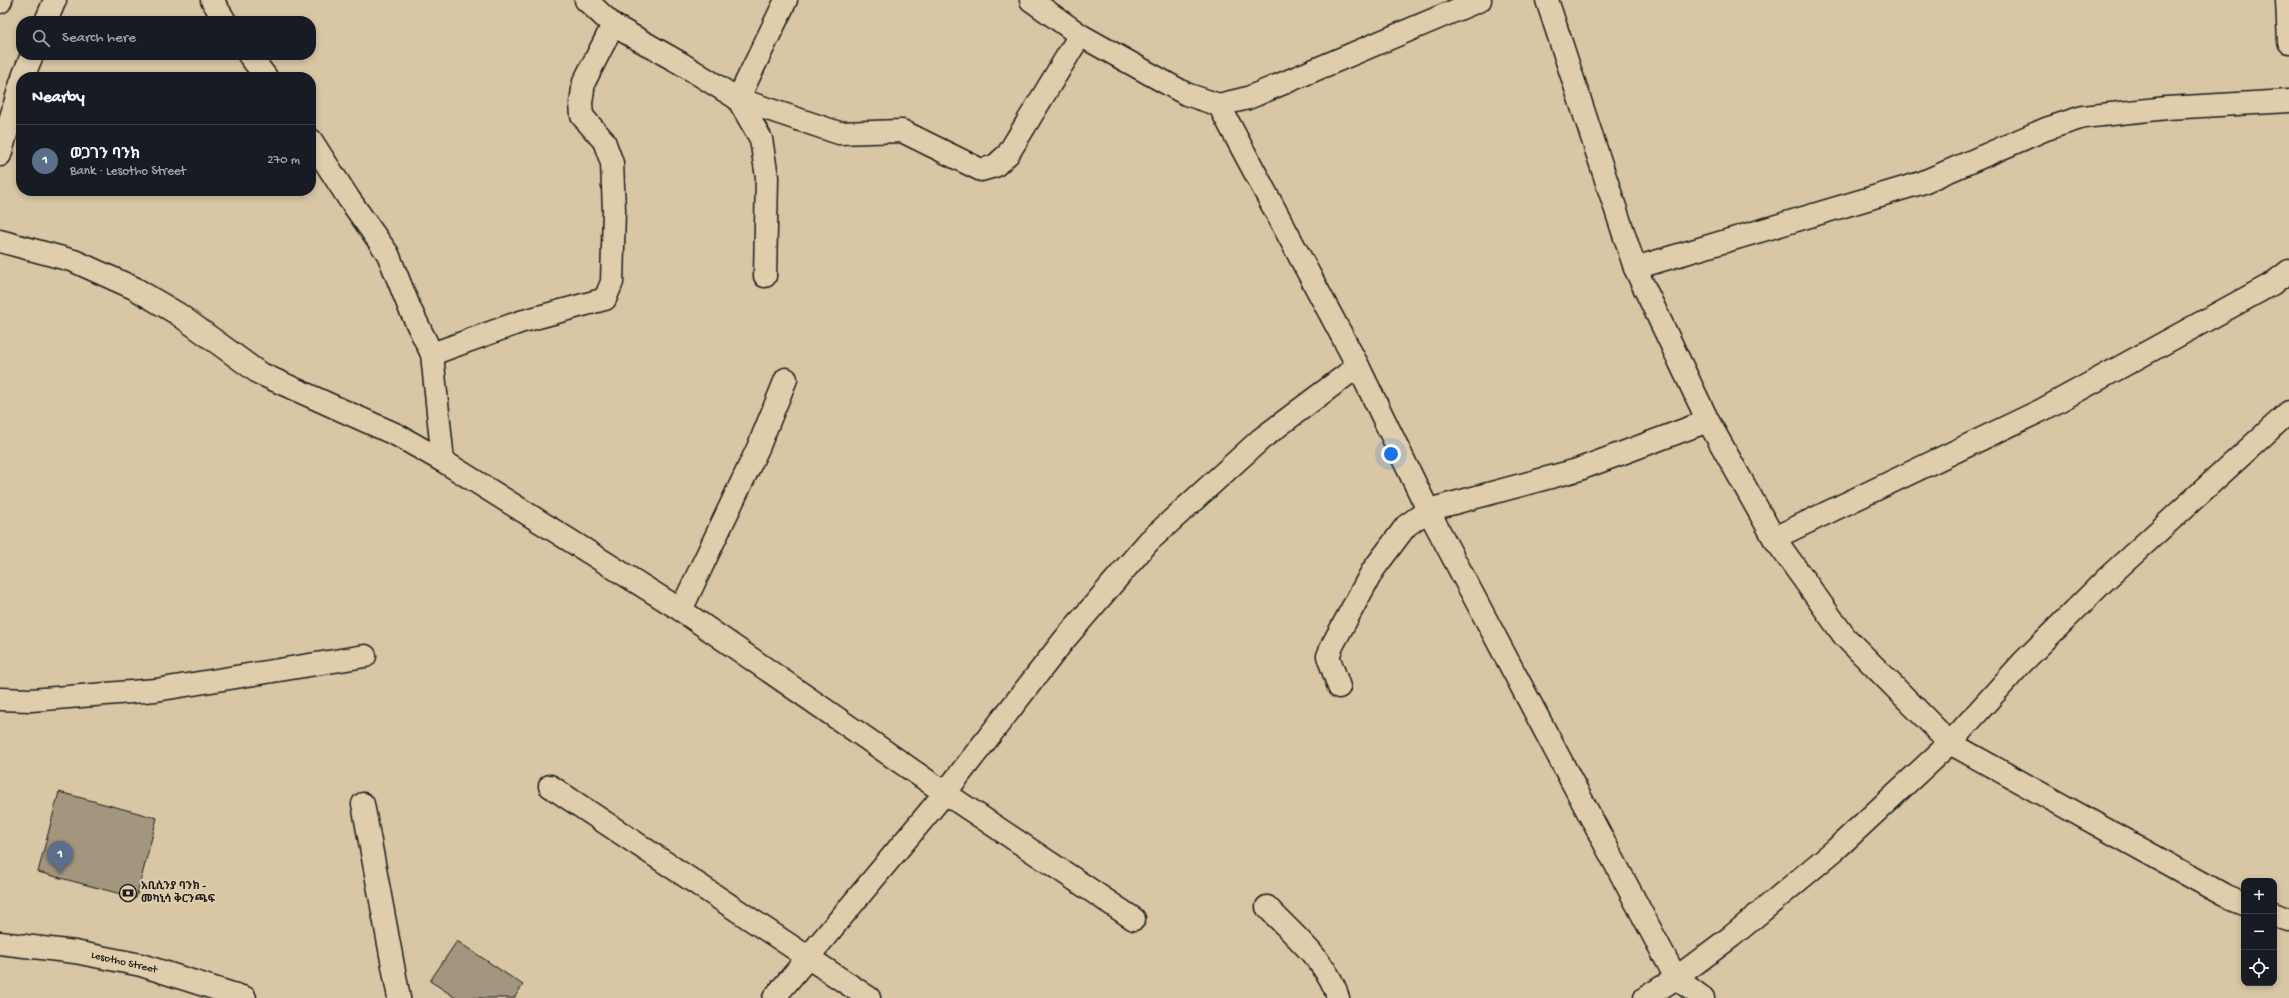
<!DOCTYPE html>
<html lang="en">
<head>
<meta charset="utf-8">
<style>
  :root { --surface:#171b24; --page:#242831; --text:#f1f3f6; --muted:#9ea1a6; --line:#363941; --accent:#919294 }
  body { margin:0; font-family:"Gochi Hand","Noto Sans Ethiopic",sans-serif; background:var(--page); color:var(--text) }
  .controls { position:absolute; right:12px; bottom:12px; display:grid; overflow:hidden; border-radius:8px; box-shadow:0 2px 6px #0003 }
  .controls button { width:36px; height:36px; display:grid; place-items:center; padding:0; border:0; border-bottom:1px solid var(--line); background:var(--surface); color:var(--text); font:20px sans-serif }
  .you { position:absolute; left:1391px; top:454px; width:14px; height:14px; margin:-10px; border:3px solid #fff; border-radius:50%; background:#1a73e8; box-shadow:0 0 0 6px #1a73e833 }
  .badge { display:grid; place-items:center; width:26px; height:26px; border-radius:50%; background:var(--accent); color:#fff; font-size:13px; font-weight:700 }
  .pin { position:absolute; translate:-50% -33px; filter:drop-shadow(0 1px 2px #0008) }
  .pin::after { content:''; position:absolute; top:21px; width:14px; height:12px; background:inherit; clip-path:polygon(0 0,100% 0,50% 100%) }
  .list { margin:0; padding:0; list-style:none }
  h2 { display:flex; justify-content:space-between; align-items:center; height:52px; margin:0; padding:0 16px; font-size:17px }
  h2 small { font-size:13px; font-weight:400; color:var(--muted) }
  .list li { display:grid; grid-template-columns:26px 1fr auto; gap:12px; align-items:center; box-sizing:border-box; height:72px; padding:0 16px; border-top:1px solid var(--line) }
  .list b { display:block; font-size:15px; white-space:nowrap }
  .list p { margin:0; font-size:13px; white-space:nowrap; color:var(--muted) }
  .list em { font-size:13px; font-style:normal; color:var(--muted) }
  .icon { flex:none; width:22px; height:22px; fill:none; stroke:currentColor; stroke-width:2; stroke-linecap:round; stroke-linejoin:round }
  .map { position:relative; flex:none; width:2289px; height:998px; overflow:hidden }
  .search { position:absolute; background:var(--surface); box-shadow:0 2px 6px #0003; left:16px; top:16px; width:300px; height:44px; display:flex; align-items:center; gap:10px; box-sizing:border-box; padding:0 14px; border-radius:16px; color:var(--muted); font-size:15px }
  .panel { position:absolute; background:var(--surface); box-shadow:0 2px 6px #0003; left:16px; top:72px; width:300px; height:124px; border-radius:16px }
  .map>svg:first-child { display:block }
  .building { fill:#a4967e; stroke:#1c1c1c }
  .lines { fill:none; stroke-linecap:round; stroke-linejoin:round }
  .minor-casing { stroke:#1c1c1c; stroke-width:25 }
  .primary-casing { stroke:#1c1c1c; stroke-width:25 }
  .minor { stroke:#e0cdab; stroke-width:22 }
  .primary { stroke:#e0cdab; stroke-width:22 }
  .labels { text-anchor:middle; dominant-baseline:central; stroke-width:4; stroke-linejoin:round; paint-order:stroke }
  .poi-label { font-size:11px; font-weight:bold; fill:#1c1c1c; stroke:#e0cdab; text-anchor:start }
  .street-label { font-size:11px; fill:#1c1c1c; stroke:#e0cdab }
</style>
</head>
<body>
<div class="map">
<svg width="2289" height="998" viewBox="0 0 2289 998">
  <rect width="100%" height="100%" fill="#d8c6a5"/>
  <filter id="ink" filterUnits="userSpaceOnUse"><feTurbulence type="fractalNoise" baseFrequency=".025" numOctaves="2"/><feDisplacementMap in="SourceGraphic" scale="8" xChannelSelector="R" yChannelSelector="G"/><feConvolveMatrix kernelMatrix="1 2 1 2 8 2 1 2 1" color-interpolation-filters="sRGB"/></filter>
  <g filter="url(#ink)">
    <g class="building">
      <polygon points="59,792 157,818 136,898 38,872"/>
      <polygon points="457,941 523,985 514,998 456,998 430,981"/>
    </g>
    <g class="lines">
      <g class="minor-casing">
        <g id="minor">
          <polyline points="212,0 225,21"/>
          <polyline points="586,0 613,25 682,64 738,99 761,139 767,177 765,276"/>
          <polyline points="786,0 738,99 839,133 902,131 981,170 995,166 1008,154 1080,35"/>
          <polyline points="1031,0 1080,35 1186,94 1219,105 1248,98 1480,0"/>
          <polyline points="1547,0 1635,268 1708,421 1774,538 1845,637 1950,743 2224,895 2244,903"/>
          <polyline points="2287,0 2289,42"/>
          <polyline points="249,55 266,77"/>
          <polyline points="1219,105 1358,366 1428,510 1676,978 1703,998"/>
          <polyline points="311,140 349,199 388,254 410,309 432,354 443,461"/>
          <polyline points="0,241 74,261 134,288 178,314 259,373 397,435 443,461 681,610 945,793 1134,919"/>
          <polyline points="1635,268 1921,183 2046,129 2083,117 2167,108 2289,101"/>
          <polyline points="432,354 520,322 605,299 612,282 614,210 612,163 604,141 582,116 581,103 584,82 613,25"/>
          <polyline points="1774,538 2042,410 2272,284 2289,271"/>
          <polyline points="681,610 758,448 786,379"/>
          <polyline points="1339,687 1328,656 1333,644 1373,570 1406,526 1428,510 1577,470 1708,421"/>
          <polyline points="0,699 31,700 156,690 365,656"/>
          <polyline points="550,786 869,998"/>
          <polyline points="363,804 399,998"/>
          <path d="M1267 907C1291 933 1330 964 1338 998"/>
          <polyline points="2274,914 2289,920"/>
          <polyline points="774,998 945,793 1064,640 1149,541 1261,439 1358,366"/>
          <polyline points="1645,998 1676,978 1732,936 1836,849 1950,743 2022,663 2106,579 2289,412"/>
        </g>
      </g>
      <g class="primary-casing">
        <g id="primary">
          <polyline points="0,2 1,0"/>
          <polyline points="46,21 55,0"/>
          <polyline points="23,77 32,55"/>
          <polyline points="0,155 21,83"/>
          <polyline points="0,943 75,952 141,965 245,998"/>
        </g>
      </g>
      <use href="#minor" class="minor"/>
      <use href="#primary" class="primary"/>
    </g>
  </g>
  <defs>
    <g id="bank-ring" transform="scale(0.9)"><circle r="9.5" fill="#e0cdab" stroke="#1c1c1c" stroke-width="1.5"/><path d="M-6-4H6V4H-6ZM0-2.3a2.3 2.3 0 1 0 0 4.6a2.3 2.3 0 1 0 0-4.6Z" fill="#1c1c1c"/></g>
  </defs>
  <g fill-rule="evenodd">
    <use href="#bank-ring" x="128" y="893"/>
  </g>
  <g class="labels">
    <g class="poi-label">
      <text x="141" y="887">አቢሲንያ ባንክ -<tspan x="141" dy="13">መካኒሳ ቅርንጫፍ</tspan></text>
    </g>
    <g class="street-label">
      <text transform="translate(124 963) rotate(13)">Lesotho Street</text>
    </g>
  </g>
</svg>
<div class="controls">
<button>+</button>
<button>−</button>
<button><svg class="icon" aria-label="locate" viewBox="0 0 24 24"><circle cx="12" cy="12" r="6"/><path d="M12 2v4M12 18v4M2 12h4M18 12h4"/></svg></button>
</div>
<div class="you"></div>
<div class="pin badge" style="left:60px;top:874px;background:#5c6f8a">1</div>
<div class="search"><svg class="icon" aria-label="search" viewBox="0 0 24 24"><circle cx="10" cy="10" r="6"/><path d="M15 15l6 6"/></svg>Search here</div>
<section class="panel">
<h2>Nearby<small></small></h2>
<ul class="list">
<li><span class="badge" style="background:#5c6f8a">1</span><div><b>ወጋገን ባንክ</b><p>Bank · Lesotho Street</p></div><em>270 m</em></li>
</ul>
</section>
</div>
</body>
</html>
